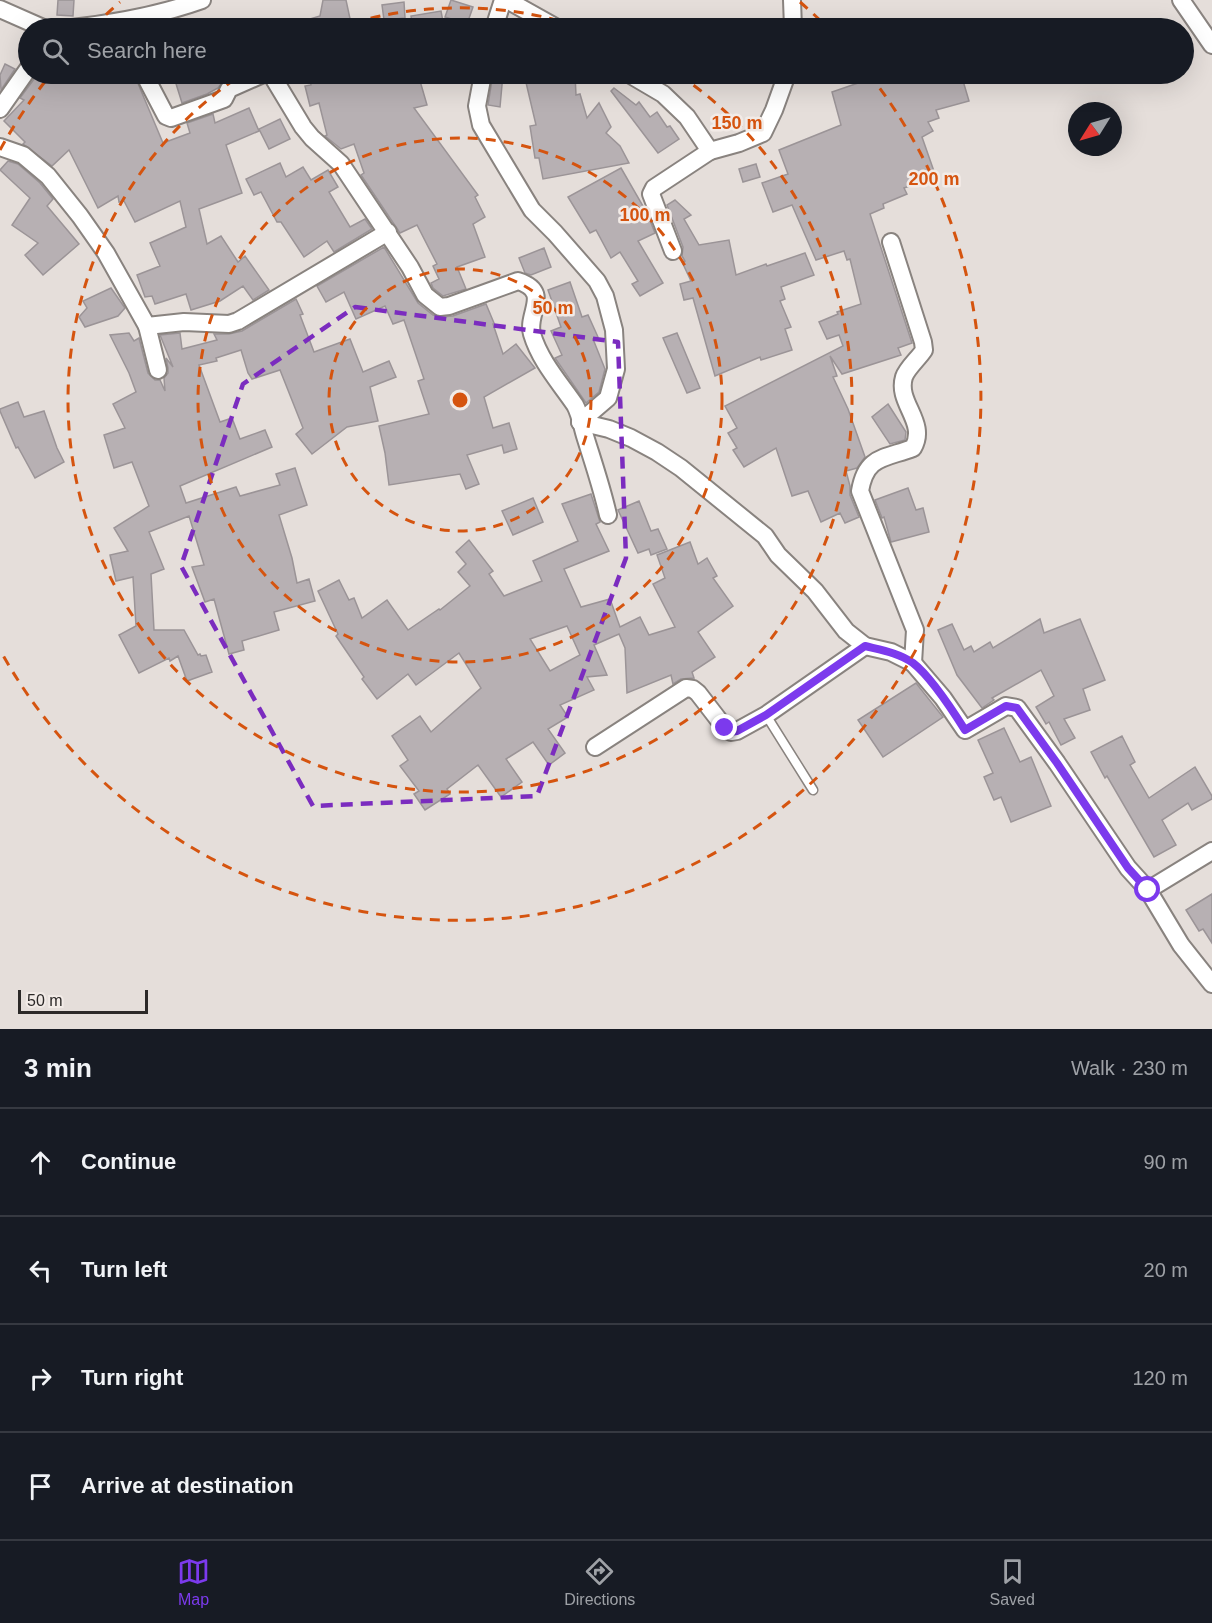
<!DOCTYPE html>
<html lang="en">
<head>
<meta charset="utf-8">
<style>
  :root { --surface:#171b24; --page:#20242c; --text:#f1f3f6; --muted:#9ea1a6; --line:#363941; --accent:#7c3aed }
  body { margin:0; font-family:Arial,sans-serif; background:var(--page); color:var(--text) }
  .compass { position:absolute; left:1068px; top:102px; width:54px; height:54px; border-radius:50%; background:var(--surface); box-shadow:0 6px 24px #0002; rotate:233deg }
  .scale { position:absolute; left:18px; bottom:15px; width:130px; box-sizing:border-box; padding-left:6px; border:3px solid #2c2928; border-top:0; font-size:16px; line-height:21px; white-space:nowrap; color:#2c2928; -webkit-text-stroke:4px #f2ebe7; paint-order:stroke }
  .stop { position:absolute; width:18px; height:18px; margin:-14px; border:4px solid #7c3aed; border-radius:50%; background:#fff }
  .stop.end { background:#7c3aed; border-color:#fff; box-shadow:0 2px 6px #0008 }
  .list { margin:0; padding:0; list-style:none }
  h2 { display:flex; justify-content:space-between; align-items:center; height:78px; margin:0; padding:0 24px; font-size:26px }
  h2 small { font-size:20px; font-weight:400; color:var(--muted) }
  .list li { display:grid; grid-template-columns:39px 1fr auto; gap:18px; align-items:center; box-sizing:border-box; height:108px; padding:0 24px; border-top:2px solid var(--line) }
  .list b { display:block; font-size:22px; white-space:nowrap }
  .list em { font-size:20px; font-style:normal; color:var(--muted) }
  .icon { flex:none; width:33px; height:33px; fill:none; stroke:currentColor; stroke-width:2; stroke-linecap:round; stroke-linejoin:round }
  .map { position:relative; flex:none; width:1212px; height:1029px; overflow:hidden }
  .search { position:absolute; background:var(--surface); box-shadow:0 6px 24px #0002; left:18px; right:18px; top:18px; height:66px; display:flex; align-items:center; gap:15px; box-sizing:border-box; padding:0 21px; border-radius:33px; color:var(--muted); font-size:22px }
  .sheet { height:510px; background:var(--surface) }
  nav { display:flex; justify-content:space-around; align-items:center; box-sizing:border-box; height:84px; border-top:2px solid var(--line); background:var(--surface); font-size:16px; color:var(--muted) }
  nav a { display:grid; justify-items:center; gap:3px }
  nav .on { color:var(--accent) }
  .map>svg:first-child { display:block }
  .building { fill:#b7b0b3; stroke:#9b9497; stroke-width:1.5; fill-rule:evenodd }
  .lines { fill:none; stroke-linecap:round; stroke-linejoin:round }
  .service-casing { stroke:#89837f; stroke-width:11 }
  .minor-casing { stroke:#89837f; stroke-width:20 }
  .service { stroke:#fff; stroke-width:8 }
  .minor { stroke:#fff; stroke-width:16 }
  .route { stroke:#7c3aed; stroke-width:8 }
  .marked { fill:none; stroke:#7b2cbf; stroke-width:4.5; stroke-dasharray:12 8; stroke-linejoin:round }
  .ring { fill:none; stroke:#d5540f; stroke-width:3; stroke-dasharray:10 8 }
  .centre { fill:#d5540f; stroke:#f2ebe7; stroke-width:3 }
  .ring-label { font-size:18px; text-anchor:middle; font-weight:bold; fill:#d5540f; stroke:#f2ebe7; stroke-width:5; stroke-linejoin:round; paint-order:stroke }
</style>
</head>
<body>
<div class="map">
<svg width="1212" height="1029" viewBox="0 0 1212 1029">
  <rect width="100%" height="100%" fill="#e5deda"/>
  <g class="building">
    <polygon points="58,0 74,0 73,16 57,15"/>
    <polygon points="323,0 346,0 352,28 290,28 290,25 320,16"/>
    <polygon points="451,0 473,7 467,24 445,17"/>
    <polygon points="404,2 405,18 384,20 382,5"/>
    <polygon points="441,11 444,27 413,28 411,16"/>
    <polygon points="5,64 15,69 1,90 0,75"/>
    <polygon points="173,74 238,74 225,79 218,88 207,94 182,103"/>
    <polygon points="309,74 418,74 427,105 414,108 478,195 475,197 485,217 473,224 485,257 457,267 466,289 443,296 433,288 431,283 439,279 433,266 437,264 417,225 400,233 361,175 364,173 354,144 341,149 325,136 327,135 319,103 310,106 305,86 311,85"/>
    <polygon points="493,74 503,74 500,107 488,105"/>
    <polygon points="524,74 575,74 576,95 580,94 587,118 599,103 611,127 606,133 620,146 629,163 543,179 539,158 535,158 530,126 536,125"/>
    <polygon points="870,74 961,74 969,101 936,110 939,118 928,122 933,131 922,137 936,177 904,188 907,194 883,204 884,208 870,214 912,343 898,348 901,355 842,374 830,356 837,376 833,377 848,409 865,457 857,468 846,471 850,486 850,495 859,517 845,523 840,513 821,522 808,491 792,496 776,448 744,467 733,450 737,448 728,433 737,428 725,406 843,346 839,335 827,339 819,322 838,314 837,312 861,304 850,259 847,260 844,251 816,260 792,205 773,212 762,183 788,174 779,150 841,125 832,92 864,81 862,76"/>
    <polygon points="37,75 134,74 163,143 190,133 187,123 213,114 215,123 249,108 259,131 226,145 242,193 199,209 207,244 221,236 238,262 245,256 269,290 253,300 243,286 220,301 191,310 186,294 155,304 152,296 145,297 137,275 160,266 150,243 186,227 180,201 135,222 124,201 119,202 118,196 98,208 69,150 52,166 23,144 25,142 4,121 24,100 20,98"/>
    <polygon points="614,88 636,105 639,102 650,117 657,112 667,127 670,126 679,139 658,153 611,91"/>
    <polygon points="280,119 290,139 269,149 259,129"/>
    <polygon points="8,161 18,164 40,183 53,199 47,206 79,244 43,275 25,255 38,243 12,225 30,198 0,170"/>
    <polygon points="280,163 286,177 303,167 311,180 328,170 338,187 329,192 350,227 365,219 372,229 334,252 327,241 304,257 281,222 277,222 261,192 254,195 246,179"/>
    <polygon points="756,164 760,177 743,182 739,169"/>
    <polygon points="621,168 647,213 655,233 638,241 663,283 640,296 632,284 638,281 620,252 611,258 596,230 590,233 568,197"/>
    <polygon points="675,200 691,215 684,219 699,245 729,240 736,275 766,264 767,266 805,253 814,275 781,287 785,299 780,301 791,327 785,329 792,350 761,360 760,357 715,376 693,298 684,300 680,284 691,281 682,262 685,261 682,256 683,247 667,205"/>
    <polygon points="384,247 418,303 433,315 441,317 453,316 486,304 494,323 493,324 503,354 516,344 535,368 484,397 493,428 509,423 517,449 504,453 502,445 467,455 479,484 466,489 460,474 389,485 385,453 379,426 429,414 418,381 424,379 404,320 393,324 385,306 356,319 344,292 326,302 317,286"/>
    <polygon points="544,248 551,267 531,275 525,273 519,258"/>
    <polygon points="570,282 582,317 588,315 598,337 593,339 605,369 599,392 586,403 555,358 562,355 551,331 561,327 548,290"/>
    <polygon points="111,288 125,308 118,316 85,327 79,317 87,308 83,301"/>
    <polygon points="296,299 303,314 300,315 314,352 350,339 363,372 389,361 396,377 370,387 378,421 347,427 312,454 296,434 303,428 280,370 252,379 248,373 241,350 216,358 217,361 199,365 220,422 232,418 240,439 265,430 272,447 180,486 186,503 236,487 240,496 280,485 276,474 295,468 307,505 279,515 292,558 297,583 309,579 315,601 274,612 279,630 242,641 244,650 229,654 214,599 205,602 192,567 204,565 189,516 149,532 164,569 151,574 154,630 184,630 198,655 200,654 201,656 206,655 212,672 187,681 178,656 170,661 169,658 139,673 119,635 136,626 133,577 116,581 110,555 128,551 114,528 149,506 132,462 114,468 104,435 125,428 113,404 136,392 129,373 110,335 129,333 134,341 139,338 148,373 155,380 160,380 165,391 164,378 168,373 168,368 166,358 173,367 160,335 180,333 182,349 217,340 214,334 229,334 242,331"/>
    <polygon points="677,333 700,388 687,393 663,338"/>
    <polygon points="18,402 24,417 44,411 57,448 64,462 35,478 18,447 16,448 0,411 0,409"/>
    <polygon points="888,404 906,432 905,440 890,444 872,417"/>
    <polygon points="908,488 916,510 923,508 929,532 891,542 884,517 882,518 875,500"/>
    <path d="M591 494 600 522 596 524 609 551 564 569 581 607 610 599 620 627 640 617 649 635 675 627 653 584 665 578 657 555 690 542 698 564 707 558 717 576 713 578 733 606 698 632 715 657 692 672 694 678 681 679 673 684 671 675 627 693 625 648 619 634 594 645 607 675 587 677 594 690 560 705 568 717 548 729 565 753 549 765 533 742 506 759 522 782 501 797 478 765 447 789 450 794 425 810 414 794 419 791 400 766 408 760 392 736 420 716 431 732 481 688 459 653 416 685 408 674 377 699 362 679 364 677 336 636 338 634 318 591 339 580 349 600 354 598 362 618 387 600 408 630 439 609 440 610 470 586 458 572 466 564 456 552 469 540 493 571 489 574 504 596 542 581 533 561 578 541 562 504ZM567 626 580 655 550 671 530 639Z"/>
    <polygon points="533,498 543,522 513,535 502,511"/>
    <polygon points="639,501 651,531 658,529 667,549 651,555 649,549 638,553 618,510"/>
    <polygon points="1040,619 1044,633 1080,619 1105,680 1083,689 1090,710 1064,719 1075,738 1061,745 1049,722 1046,724 1036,707 1054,696 1041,670 992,698 994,700 982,708 957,675 938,630 952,624 964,650 971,646 974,652 990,642 993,648"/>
    <polygon points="916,683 943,717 883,757 858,720"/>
    <polygon points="1004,728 1020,762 1031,757 1051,806 1011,822 1001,797 994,800 984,777 993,773 978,740"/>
    <polygon points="1122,736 1135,762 1130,765 1149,798 1195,767 1212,796 1212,799 1192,810 1188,803 1162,820 1176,845 1154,857 1107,776 1105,778 1091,752"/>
    <polygon points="1212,894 1212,943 1203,929 1199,931 1186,910"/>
  </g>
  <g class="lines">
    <g class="service-casing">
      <polyline id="service" points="766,715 813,790"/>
    </g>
    <g class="minor-casing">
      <g id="minor">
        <polyline points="507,0 557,28"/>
        <polyline points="792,0 793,28"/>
        <polyline points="1181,0 1212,45"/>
        <polyline points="0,9 43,28"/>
        <path d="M72 28C116 23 160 15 202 0"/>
        <polyline points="494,28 503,0"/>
        <polyline points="144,74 166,116 171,118 224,99 229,89 263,74"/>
        <path d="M271 74 303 127 312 138 341 164 410 267 425 295 440 307 449 306 518 281C552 292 526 313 532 334 540 361 560 383 575 405 580 414 582 426 585 436 593 462 602 488 608 515"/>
        <polyline points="483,74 477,106 481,125 532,210 555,233 597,281 605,296 614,330 616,369 608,398 580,422"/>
        <polyline points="629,74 663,94 687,117 710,151 739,143 763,133 774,110 787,74"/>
        <polyline points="0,109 28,69"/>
        <polyline points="0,147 23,155 48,176 80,216 106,253 147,326 184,322 229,324 238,321 388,232"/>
        <path d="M891 242 923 342 924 350C919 358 907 368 904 377 896 403 928 422 913 448 883 459 866 456 860 491L915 630 913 663"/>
        <polyline points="673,251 651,194 654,188 710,151"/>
        <polyline points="147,326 158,370"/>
        <polyline points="580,422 609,429 631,438 657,452 681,468 765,536 778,555 815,591 846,631 865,646 891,652 913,663 943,698 965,730 1006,706 1017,708 1057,763 1128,868 1148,890 1181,945 1212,984"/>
        <polyline points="595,747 686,688 693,689 698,693 725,728 731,732 737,731 766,715 865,646"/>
        <polyline points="1148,890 1212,851"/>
      </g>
    </g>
    <use href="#service" class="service"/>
    <use href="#minor" class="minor"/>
  </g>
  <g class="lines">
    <path class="route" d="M725 728 730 732 737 731 766 715 865 646C881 650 899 653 913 663 930 676 953 711 965 730L1006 706 1017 708 1057 763 1128 868 1148 890"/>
  </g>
  <path class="marked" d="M355 307 618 342 626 558 537 796 313 806 181 566 243 384Z"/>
  <g class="ring">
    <circle cx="460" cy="400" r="131"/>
    <circle cx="460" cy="400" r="262"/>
    <path d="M336 28A392 392 0 0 1 584 28M679 75A392 392 0 1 1 241 75"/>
    <path d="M0 150A523 523 0 0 1 51 74M93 27A523 523 0 0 1 120 2M800 2A523 523 0 0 1 827 27M869 74A523 523 0 1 1 0 650"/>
  </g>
  <circle cx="460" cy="400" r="9" class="centre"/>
  <g class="ring-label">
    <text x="737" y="129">150 m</text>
    <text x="934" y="185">200 m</text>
    <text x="645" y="221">100 m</text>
    <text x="553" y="314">50 m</text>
  </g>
</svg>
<svg class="compass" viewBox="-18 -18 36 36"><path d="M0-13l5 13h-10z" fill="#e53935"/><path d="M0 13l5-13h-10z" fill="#9ea1a6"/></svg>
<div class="scale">50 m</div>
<div class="stop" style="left:1148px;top:890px"></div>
<div class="stop end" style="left:725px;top:728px"></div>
<div class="search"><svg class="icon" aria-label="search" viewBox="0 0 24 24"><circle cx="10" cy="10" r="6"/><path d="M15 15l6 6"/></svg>Search here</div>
</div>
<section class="sheet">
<h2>3 min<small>Walk · 230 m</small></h2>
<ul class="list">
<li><svg class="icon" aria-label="ahead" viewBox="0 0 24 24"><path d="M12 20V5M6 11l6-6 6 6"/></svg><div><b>Continue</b></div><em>90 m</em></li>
<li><svg class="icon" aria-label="left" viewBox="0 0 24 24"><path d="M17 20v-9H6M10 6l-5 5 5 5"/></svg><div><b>Turn left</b></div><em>20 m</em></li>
<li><svg class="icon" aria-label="right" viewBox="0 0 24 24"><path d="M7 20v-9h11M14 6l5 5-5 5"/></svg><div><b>Turn right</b></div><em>120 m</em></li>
<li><svg class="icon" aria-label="arrive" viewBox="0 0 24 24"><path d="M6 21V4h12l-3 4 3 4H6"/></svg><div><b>Arrive at destination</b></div></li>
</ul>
</section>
<nav>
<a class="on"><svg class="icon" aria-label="map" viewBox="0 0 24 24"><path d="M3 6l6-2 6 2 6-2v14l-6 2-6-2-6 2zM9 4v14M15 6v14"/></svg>Map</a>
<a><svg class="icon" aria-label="directions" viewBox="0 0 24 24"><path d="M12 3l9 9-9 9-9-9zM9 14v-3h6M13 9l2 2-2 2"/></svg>Directions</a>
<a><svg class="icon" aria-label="saved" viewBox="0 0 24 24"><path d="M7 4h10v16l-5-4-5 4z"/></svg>Saved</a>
</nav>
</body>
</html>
